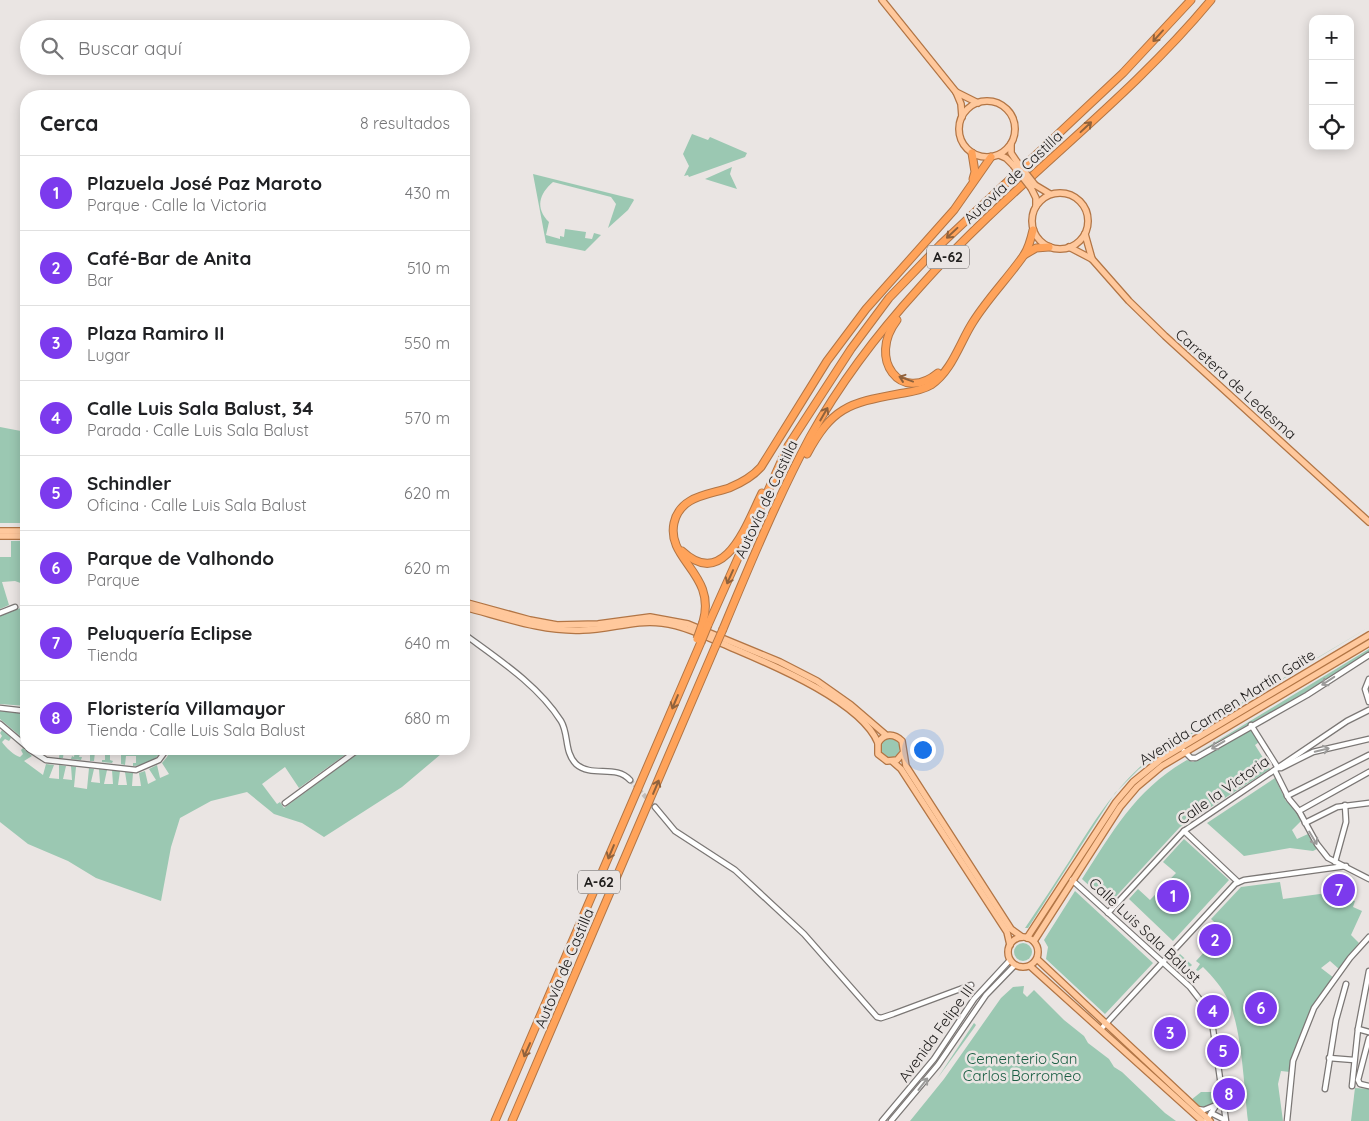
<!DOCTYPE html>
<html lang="es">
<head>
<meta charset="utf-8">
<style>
  :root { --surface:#fff; --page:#f6f6f6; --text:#202124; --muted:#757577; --line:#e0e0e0; --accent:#7c3aed }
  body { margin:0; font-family:Quicksand,sans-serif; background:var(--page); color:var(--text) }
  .controls { position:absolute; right:15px; top:15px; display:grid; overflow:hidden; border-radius:10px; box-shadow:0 2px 12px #0003 }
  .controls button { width:45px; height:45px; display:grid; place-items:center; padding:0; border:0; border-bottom:1px solid var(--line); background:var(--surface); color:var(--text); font:25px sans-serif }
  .you { position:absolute; left:922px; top:749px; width:18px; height:18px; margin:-12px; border:4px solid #fff; border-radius:50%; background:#1a73e8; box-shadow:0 0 0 8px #1a73e833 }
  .badge { display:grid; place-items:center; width:32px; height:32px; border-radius:50%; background:var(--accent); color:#fff; font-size:16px; font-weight:700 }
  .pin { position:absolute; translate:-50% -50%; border:2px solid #fff; box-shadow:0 1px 5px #0006 }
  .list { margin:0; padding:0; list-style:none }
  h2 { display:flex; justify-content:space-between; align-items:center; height:65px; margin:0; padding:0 20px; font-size:21px }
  h2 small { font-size:16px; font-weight:400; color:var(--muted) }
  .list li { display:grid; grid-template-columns:32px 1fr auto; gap:15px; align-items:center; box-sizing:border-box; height:75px; padding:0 20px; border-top:1px solid var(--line) }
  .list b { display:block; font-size:19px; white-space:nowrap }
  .list p { margin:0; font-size:16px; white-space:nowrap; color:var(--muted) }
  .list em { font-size:16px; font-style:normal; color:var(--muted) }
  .icon { flex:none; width:28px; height:28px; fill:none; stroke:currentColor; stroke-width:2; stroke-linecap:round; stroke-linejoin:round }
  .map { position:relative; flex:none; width:1369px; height:1121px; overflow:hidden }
  .search { position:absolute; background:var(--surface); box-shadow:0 2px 12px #0003; left:20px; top:20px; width:450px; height:55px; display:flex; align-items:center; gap:12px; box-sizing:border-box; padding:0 18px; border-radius:28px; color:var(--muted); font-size:19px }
  .panel { position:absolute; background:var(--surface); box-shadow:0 2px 12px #0003; left:20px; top:90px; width:450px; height:665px; border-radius:20px }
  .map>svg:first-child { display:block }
  .green { fill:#9bc8b2 }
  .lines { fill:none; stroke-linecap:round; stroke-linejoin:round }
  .minor-tunnel { stroke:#c2bebc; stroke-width:4.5; stroke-dasharray:4.5 2; stroke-linecap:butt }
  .minor-casing { stroke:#7b7775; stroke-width:7 }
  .major-casing { stroke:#b27545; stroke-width:8 }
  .highway-casing { stroke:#b27545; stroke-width:9 }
  .minor { stroke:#fff; stroke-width:4.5 }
  .major { stroke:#ffc89c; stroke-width:5.5 }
  .highway { stroke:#ffa35a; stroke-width:7 }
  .major-bridge-casing { stroke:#b27545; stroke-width:8; stroke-linecap:butt }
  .highway-bridge-casing { stroke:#b27545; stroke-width:9; stroke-linecap:butt }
  .major-bridge { stroke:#ffc89c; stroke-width:5.5 }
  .highway-bridge { stroke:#ffa35a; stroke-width:7 }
  .oneway { stroke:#90623c }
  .oneway2 { stroke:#9c9b9a }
  .labels { text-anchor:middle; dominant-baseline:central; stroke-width:5; stroke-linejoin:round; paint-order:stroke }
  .shield { fill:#eae5e3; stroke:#5e5b5a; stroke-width:1 }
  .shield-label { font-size:14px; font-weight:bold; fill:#22201f }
  .street-label { font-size:15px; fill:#22201f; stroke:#eae5e3 }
  .park-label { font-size:15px; fill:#1b5f44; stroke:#eae5e3 }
</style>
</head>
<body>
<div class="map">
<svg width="1369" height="1121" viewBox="0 0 1369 1121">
  <rect width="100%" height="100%" fill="#eae5e3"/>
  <g class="green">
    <polygon points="692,134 708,140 710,137 747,153 745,157 689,177 688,175 684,176 689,166 683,154"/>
    <polygon points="732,167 730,174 737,189 705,179"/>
    <path d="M533 174 633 199 634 200 628 210 608 228 616 204 611 197 553 182C539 194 535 208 549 222L546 235 560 239V236L564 237 565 229 586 232 585 238 592 239 594 233 601 235 585 251 546 243Z"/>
    <polygon points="0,427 26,432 26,523 0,523"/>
    <polygon points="11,541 26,541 26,585 15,581 2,582 9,605 0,609 0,557 11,557"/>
    <polygon points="26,606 26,706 0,704 0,616"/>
    <path d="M1369 627 1162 752 1139 769 1115 793 1028 928H1025C1040 906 1055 883 1070 860 1094 821 1117 784 1154 755Z"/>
    <polygon points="1369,649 1369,652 1301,695 1194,755"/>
    <polygon points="0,711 26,714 26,741 0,719"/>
    <path d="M1250 728 1259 742 1255 745 1270 769 1180 827 1109 904 1082 879C1113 831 1136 789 1187 760L1193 762Z"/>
    <path d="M2 730 11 738 9 741 5 739 2 742C5 747 15 756 20 757L23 754 21 750 23 748 32 756 24 761 43 775 46 764 54 765 49 778 59 779V765L66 766 63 779 72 780 71 766 76 767 74 787 87 789 89 768 94 769 91 782 100 783 99 769 107 770 104 784H113L112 770 120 771 118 785H127L125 772 133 773 132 786H141L139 773 145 771 148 784 156 780 149 769 157 765 160 778 169 774 162 763 167 757 171 749H353L299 788 285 767 262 784 277 804 280 802 284 808 364 749H447L402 787 324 837 302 823 274 814 247 792 211 801 180 818 171 847 161 901 96 878 68 861 28 844 0 822V739L2 736 0 733Z"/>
    <circle cx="890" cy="748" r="10"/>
    <path d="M58 749H163C158 759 144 766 133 766V763H136V756H126L125 765 121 764V755L110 754V760L113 761 112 763 102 762V760H105V753L95 752 94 761H90V752L81 751 79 757H82L81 760 71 759 72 756 74 757 75 750 64 749 63 758H59L60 749Z"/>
    <polygon points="1275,778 1286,801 1296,810 1301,821 1292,830 1297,839 1308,834 1317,849 1313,851 1290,848 1244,856 1207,823"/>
    <polygon points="1184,839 1229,880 1173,941 1129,899 1138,889 1150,900 1176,873 1163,862"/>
    <path d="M1280 882 1283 899 1342 891V895L1355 901 1353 907 1362 911 1351 935 1359 943 1339 969 1330 961 1321 968 1334 978 1313 1007 1290 1072 1281 1071 1278 1084 1283 1121H1248C1244 1088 1242 1028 1228 1000 1222 987 1213 977 1203 967L1198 971 1196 970 1200 964 1196 961 1220 935 1215 931 1217 929 1221 934 1224 931 1211 919 1241 887Z"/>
    <polygon points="1075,891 1153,963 1105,1014 1046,959 1048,947 1044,940"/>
    <circle cx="1023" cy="952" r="9"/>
    <polygon points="1180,954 1192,965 1184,973 1172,962"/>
    <polygon points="1024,986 1023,993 1027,997 1034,990 1064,1020 1084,1036 1088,1043 1109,1059 1114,1067 1122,1072 1165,1113 1176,1121 910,1121 944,1079 1001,998 1013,987"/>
    <polygon points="974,1023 976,1025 974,1028 937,1079"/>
    <polygon points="1355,1088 1369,1089 1369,1121 1351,1121"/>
    <polygon points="1201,1092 1218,1092 1216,1101 1205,1107 1199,1106 1191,1100"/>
  </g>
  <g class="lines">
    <polyline class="minor-tunnel" points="630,780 655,807"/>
    <g class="minor-casing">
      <g id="minor">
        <polyline points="0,613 15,607"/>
        <path d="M464 634C498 659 538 685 561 721 569 734 564 752 576 764 592 778 616 764 630 780"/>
        <polyline points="1369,679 1365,689 1369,702"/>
        <polyline points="0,708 26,711"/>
        <polyline points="0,724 26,746"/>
        <polyline points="1251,725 1278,768 1281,768 1313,752 1369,739"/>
        <polyline points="29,749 46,760 136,770 159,760 167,749"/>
        <polyline points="1184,751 1191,758 1196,758 1307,695 1369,655"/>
        <polyline points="1275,771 1289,799 1299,811 1317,844 1328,858 1369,879"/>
        <polyline points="1287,796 1369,755"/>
        <polyline points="285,803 359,749"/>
        <polyline points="655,807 675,831 735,870 804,934 877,1017 881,1018 893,1014 971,985"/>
        <polyline points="1299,811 1369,772"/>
        <polyline points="1305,823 1337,807 1369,803"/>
        <polyline points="1184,831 1238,882"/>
        <polyline points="1335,862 1346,822 1345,805"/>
        <polyline points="1072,880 1190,987 1204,1005 1212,1022 1226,1121"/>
        <polyline points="1108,913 1184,831 1347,721 1369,710"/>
        <polyline points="1101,1029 1235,884 1244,880 1346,866"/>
        <polyline points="1358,1029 1369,1032"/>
        <polyline points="1369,1038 1358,1080 1360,1084 1369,1086"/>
        <polyline points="1329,1058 1354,1060"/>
        <polyline points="1352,1086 1358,1029 1369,971"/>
        <polyline points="1325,1089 1336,1020 1346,984"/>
        <polyline points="1197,1109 1204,1110 1216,1105"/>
        <polyline points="1211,1113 1225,1120"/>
        <polyline points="882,1121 934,1059 974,999 1010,960"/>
        <polyline points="891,1121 938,1065 986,995 1015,965"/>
        <polyline points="1206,1121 1219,1101 1221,1093"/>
        <polyline points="1287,1121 1293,1061 1314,1008 1350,958 1369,937"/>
      </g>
    </g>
    <g class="major-casing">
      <g id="major">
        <polyline points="882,0 956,92 961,104 962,117"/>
        <polyline points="956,92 978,103"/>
        <circle cx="987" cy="129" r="28"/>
        <polyline points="1011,144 1011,153 1017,162"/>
        <polyline points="999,155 1006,158 1013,165"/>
        <polyline points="1035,185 1050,194"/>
        <polyline points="1031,188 1036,198 1036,206"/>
        <circle cx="1060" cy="221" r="28"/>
        <polyline points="1085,234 1092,259"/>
        <polyline points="1069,247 1092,259 1129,301 1165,336 1369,522"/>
        <polyline points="0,531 26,531"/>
        <polyline points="0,536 26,536"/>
        <polyline points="464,602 530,620 557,625 598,624 650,617 688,624 780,662 817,681 851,705 886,735"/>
        <path d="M464 607C503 617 542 632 583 630 609 630 636 619 662 623 686 626 709 638 730 647 770 664 861 701 878 743"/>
        <path d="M903 753 897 760 887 761 878 754V743C884 733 894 733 902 741L906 766 1011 929 1022 937"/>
        <polyline points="893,762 901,769 1007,932 1010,945"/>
        <circle cx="1023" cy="952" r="15"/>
        <polyline points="1027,938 1116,802 1133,782 1160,760 1369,635"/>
        <polyline points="1034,941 1120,807 1137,787 1162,766 1369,643"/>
        <polyline points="1037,959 1210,1121"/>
        <polyline points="1030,966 1202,1121"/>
      </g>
    </g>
    <g class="highway-casing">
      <g id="highway">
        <polyline points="972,153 975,172 973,179"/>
        <polyline points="1024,255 1036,248 1049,247"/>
        <path d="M897 320C867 359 901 404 938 373"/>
        <path d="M807 454C832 408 848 403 898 394 909 392 921 391 931 385 952 371 960 342 973 322 988 298 1008 278 1024 255 1029 247 1031 239 1033 230"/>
        <path d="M682 551C725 591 747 523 762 493"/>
        <path d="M703 622C717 574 666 560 674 523 680 496 708 495 729 488 741 483 753 476 761 467L827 361 866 309 954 210 991 157"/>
        <polyline points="708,625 788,446 851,349 889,298 940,245 1123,73 1191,0"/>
        <path d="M723 629C750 564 777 499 810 437 840 383 878 333 920 287 1010 185 1124 105 1211 0"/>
        <polyline points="495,1121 701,642"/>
        <polyline points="512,1121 716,645"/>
      </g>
    </g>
    <use href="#minor" class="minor"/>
    <use href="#major" class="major"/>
    <use href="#highway" class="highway"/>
    <g class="major-bridge-casing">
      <g id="major-bridge">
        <polyline points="1017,162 1035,185"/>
        <polyline points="1013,165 1031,188"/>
      </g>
    </g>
    <g class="highway-bridge-casing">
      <g id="highway-bridge">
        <polyline points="697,639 703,622"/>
        <polyline points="701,642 708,625"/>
        <polyline points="716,645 723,629"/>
      </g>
    </g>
    <use href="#major-bridge" class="major-bridge"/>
    <use href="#highway-bridge" class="highway-bridge"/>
  </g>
  <defs><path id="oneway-shaft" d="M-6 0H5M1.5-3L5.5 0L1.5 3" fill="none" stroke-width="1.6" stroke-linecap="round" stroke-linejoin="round" transform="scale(1.25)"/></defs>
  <g class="oneway">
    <use href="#oneway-shaft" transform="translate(1158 36) rotate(132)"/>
    <use href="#oneway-shaft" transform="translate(1086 127) rotate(-43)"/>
    <use href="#oneway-shaft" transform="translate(952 233) rotate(137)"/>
    <use href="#oneway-shaft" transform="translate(906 379) rotate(-160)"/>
    <use href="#oneway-shaft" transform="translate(824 414) rotate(-60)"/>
    <use href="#oneway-shaft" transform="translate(730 577) rotate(114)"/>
    <use href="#oneway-shaft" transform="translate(675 702) rotate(113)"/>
    <use href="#oneway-shaft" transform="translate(656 787) rotate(-67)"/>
    <use href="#oneway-shaft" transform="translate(611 852) rotate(113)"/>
    <use href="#oneway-shaft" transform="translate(527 1050) rotate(114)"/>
  </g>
  <g class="oneway2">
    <use href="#oneway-shaft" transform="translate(1328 681) rotate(147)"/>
    <use href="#oneway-shaft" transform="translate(1218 745) rotate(149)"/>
    <use href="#oneway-shaft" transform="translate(1322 750) rotate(-14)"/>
    <use href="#oneway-shaft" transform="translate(1313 838) rotate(59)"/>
    <use href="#oneway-shaft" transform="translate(923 1084) rotate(-52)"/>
  </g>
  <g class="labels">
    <g class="shield">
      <rect x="927" y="245.5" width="42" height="23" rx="4"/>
      <rect x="578" y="870.5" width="42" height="23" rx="4"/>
    </g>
    <g class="shield-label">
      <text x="948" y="257">A-62</text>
      <text x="599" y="882">A-62</text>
    </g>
    <g class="street-label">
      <text transform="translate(1013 177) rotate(-43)">Autovía de Castilla</text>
      <text transform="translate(1236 384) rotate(42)">Carretera de Ledesma</text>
      <text transform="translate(766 499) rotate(-65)">Autovía de Castilla</text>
      <text transform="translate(1227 707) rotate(-32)">Avenida Carmen Martín Gaite</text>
      <text transform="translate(1223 790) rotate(-35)">Calle la Victoria</text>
      <text transform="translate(1145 930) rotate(43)">Calle Luis Sala Balust</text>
      <text transform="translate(564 968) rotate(-67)">Autovía de Castilla</text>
      <text transform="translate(936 1033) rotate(-54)">Avenida Felipe III</text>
    </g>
    <g class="park-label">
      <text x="1022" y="1058">Cementerio San<tspan x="1022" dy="17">Carlos Borromeo</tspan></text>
    </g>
  </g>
</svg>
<div class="controls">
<button>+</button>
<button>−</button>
<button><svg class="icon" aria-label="locate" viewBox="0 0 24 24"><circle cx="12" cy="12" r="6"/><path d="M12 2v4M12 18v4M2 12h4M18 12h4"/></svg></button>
</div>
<div class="you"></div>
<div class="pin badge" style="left:1173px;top:896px">1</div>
<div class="pin badge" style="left:1215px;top:940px">2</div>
<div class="pin badge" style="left:1170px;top:1033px">3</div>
<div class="pin badge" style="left:1213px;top:1011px">4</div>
<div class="pin badge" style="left:1223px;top:1051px">5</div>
<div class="pin badge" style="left:1261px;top:1008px">6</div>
<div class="pin badge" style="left:1339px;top:890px">7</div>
<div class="pin badge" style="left:1229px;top:1094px">8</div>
<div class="search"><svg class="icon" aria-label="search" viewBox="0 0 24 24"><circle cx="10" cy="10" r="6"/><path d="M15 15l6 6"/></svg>Buscar aquí</div>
<section class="panel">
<h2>Cerca<small>8 resultados</small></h2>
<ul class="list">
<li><span class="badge">1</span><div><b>Plazuela José Paz Maroto</b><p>Parque · Calle la Victoria</p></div><em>430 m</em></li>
<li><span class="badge">2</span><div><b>Café-Bar de Anita</b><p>Bar</p></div><em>510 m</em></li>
<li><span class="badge">3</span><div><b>Plaza Ramiro II</b><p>Lugar</p></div><em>550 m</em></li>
<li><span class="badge">4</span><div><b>Calle Luis Sala Balust, 34</b><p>Parada · Calle Luis Sala Balust</p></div><em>570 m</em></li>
<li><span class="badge">5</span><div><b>Schindler</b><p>Oficina · Calle Luis Sala Balust</p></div><em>620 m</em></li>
<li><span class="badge">6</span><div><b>Parque de Valhondo</b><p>Parque</p></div><em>620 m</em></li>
<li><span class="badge">7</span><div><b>Peluquería Eclipse</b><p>Tienda</p></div><em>640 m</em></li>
<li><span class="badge">8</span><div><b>Floristería Villamayor</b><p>Tienda · Calle Luis Sala Balust</p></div><em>680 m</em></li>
</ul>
</section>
</div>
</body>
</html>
